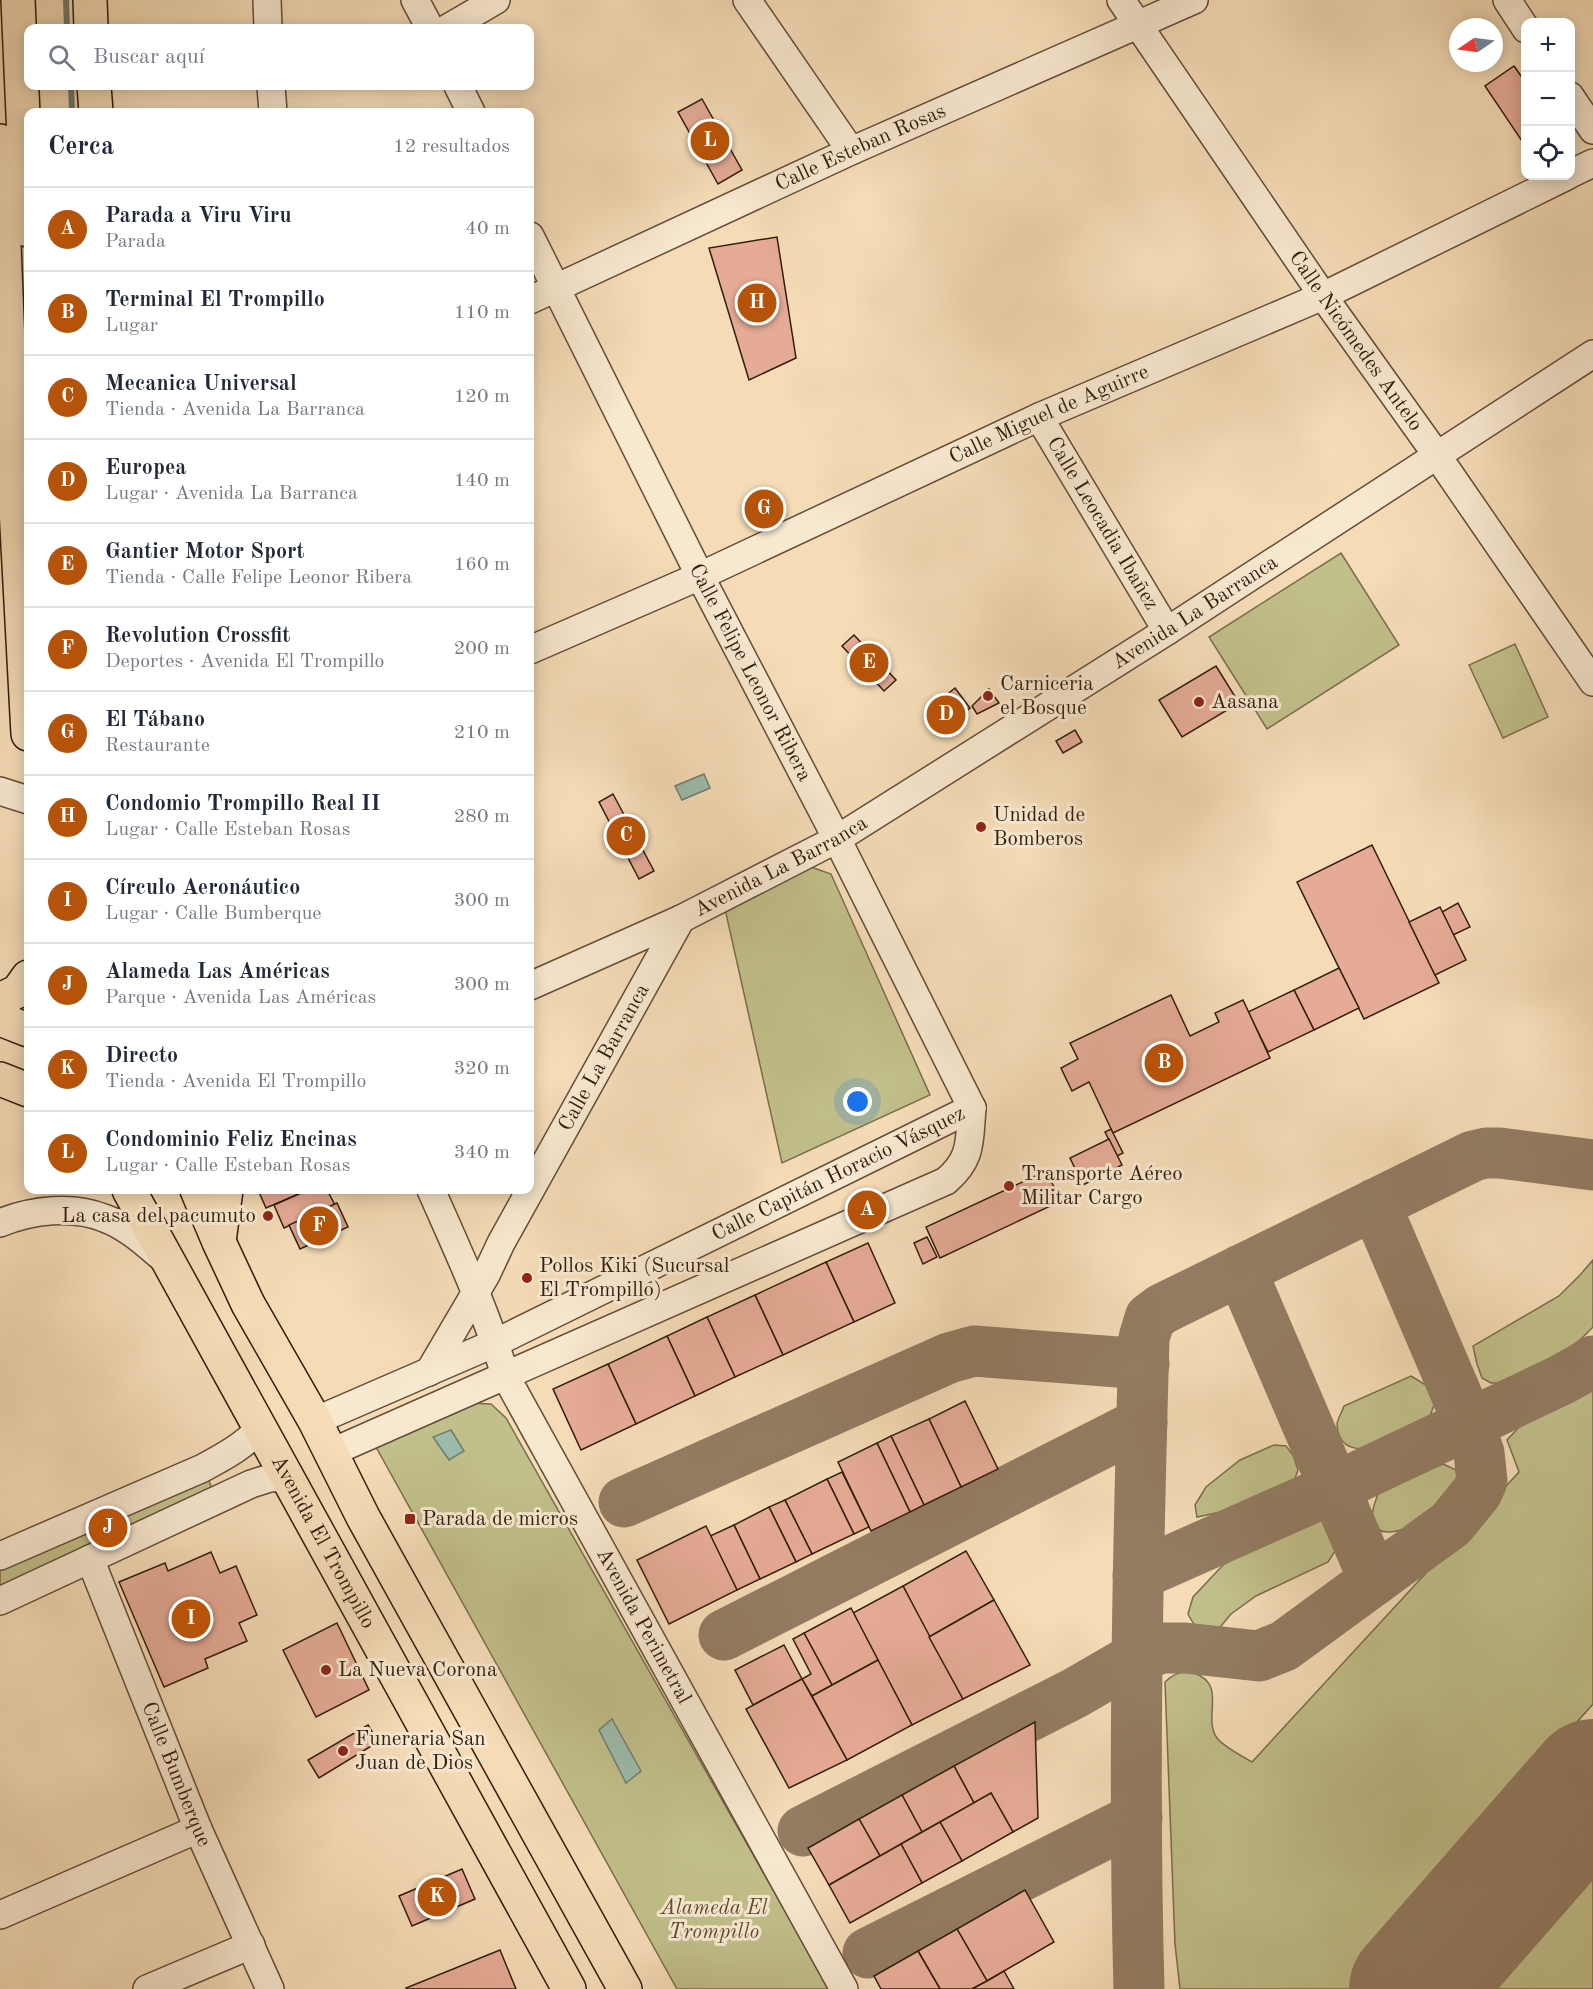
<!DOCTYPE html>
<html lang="es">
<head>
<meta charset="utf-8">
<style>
  :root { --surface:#fff; --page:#f2f2f3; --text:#1f2937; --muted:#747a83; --line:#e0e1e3; --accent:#b45309 }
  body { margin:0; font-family:"Old Standard TT",serif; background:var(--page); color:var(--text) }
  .controls { position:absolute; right:18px; top:18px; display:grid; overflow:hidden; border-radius:12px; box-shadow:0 3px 15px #0003 }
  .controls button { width:54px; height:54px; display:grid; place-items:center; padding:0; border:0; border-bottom:2px solid var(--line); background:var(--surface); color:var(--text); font:30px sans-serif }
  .compass { position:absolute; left:1449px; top:18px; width:54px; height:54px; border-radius:50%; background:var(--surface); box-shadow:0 3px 15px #0003; rotate:257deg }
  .you { position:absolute; left:858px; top:1102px; width:21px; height:21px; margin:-15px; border:4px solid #fff; border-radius:50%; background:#1a73e8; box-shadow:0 0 0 9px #1a73e833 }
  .badge { display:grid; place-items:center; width:39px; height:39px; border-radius:50%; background:var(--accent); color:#fff; font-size:20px; font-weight:700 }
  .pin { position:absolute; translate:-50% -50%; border:3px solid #fff; box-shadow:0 2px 6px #0006 }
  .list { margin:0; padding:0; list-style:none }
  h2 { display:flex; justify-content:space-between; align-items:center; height:78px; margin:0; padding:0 24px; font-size:26px }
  h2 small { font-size:20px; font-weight:400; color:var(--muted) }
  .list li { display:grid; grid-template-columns:39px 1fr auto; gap:18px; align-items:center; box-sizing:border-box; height:84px; padding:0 24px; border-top:2px solid var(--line) }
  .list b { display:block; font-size:22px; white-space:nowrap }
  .list p { margin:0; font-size:20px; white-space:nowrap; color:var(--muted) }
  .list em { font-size:20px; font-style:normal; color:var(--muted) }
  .icon { flex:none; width:33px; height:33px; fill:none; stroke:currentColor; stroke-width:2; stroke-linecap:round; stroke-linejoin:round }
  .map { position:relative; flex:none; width:1593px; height:1989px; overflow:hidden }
  .search { position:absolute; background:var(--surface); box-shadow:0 3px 15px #0003; left:24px; top:24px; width:510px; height:66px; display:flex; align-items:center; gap:15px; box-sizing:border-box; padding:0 21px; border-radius:12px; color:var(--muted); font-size:22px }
  .panel { position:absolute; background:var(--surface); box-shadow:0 3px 15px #0003; left:24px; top:108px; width:510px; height:1086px; border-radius:12px }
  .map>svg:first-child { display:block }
  .green { fill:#c1bf8a; stroke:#796e4c; stroke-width:1.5 }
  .water { fill:#9cbcad; stroke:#717c6d; stroke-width:1.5 }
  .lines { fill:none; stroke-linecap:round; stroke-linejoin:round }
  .stream { stroke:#717c6d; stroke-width:6 }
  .taxiway { stroke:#937c62; stroke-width:51 }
  .runway { stroke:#937c62; stroke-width:128 }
  .building { fill:#e6ab96; stroke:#311d0d; stroke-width:1.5 }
  .minor-casing { stroke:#624d38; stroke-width:30 }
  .major-casing { stroke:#311d0d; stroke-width:36 }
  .minor { stroke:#f8e8d0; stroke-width:27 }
  .major { stroke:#f5dcb7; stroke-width:33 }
  .poi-dot { fill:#8f2418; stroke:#f8e8d0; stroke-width:2 }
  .labels { text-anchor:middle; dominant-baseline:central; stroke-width:6; stroke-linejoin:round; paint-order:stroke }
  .street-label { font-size:21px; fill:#311d0d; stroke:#f8e8d0 }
  .poi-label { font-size:21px; fill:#311d0d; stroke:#f8e8d0; text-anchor:start }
  .park-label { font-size:21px; font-style:italic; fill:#5c4e32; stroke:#f8e8d0 }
</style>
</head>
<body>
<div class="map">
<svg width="1593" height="1989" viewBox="0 0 1593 1989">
  <rect width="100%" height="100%" fill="#f5dcb7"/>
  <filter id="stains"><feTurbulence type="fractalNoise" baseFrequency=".00333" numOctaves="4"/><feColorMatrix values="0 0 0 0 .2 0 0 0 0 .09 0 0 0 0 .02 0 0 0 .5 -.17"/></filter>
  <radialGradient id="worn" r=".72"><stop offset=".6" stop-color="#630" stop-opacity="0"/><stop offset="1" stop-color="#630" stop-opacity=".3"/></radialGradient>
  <g class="green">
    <polygon points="1341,553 1399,645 1267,729 1209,637"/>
    <polygon points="1515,644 1548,717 1503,738 1469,665"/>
    <polygon points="811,867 831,874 930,1095 782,1163 725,909"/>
    <polygon points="1593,1260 1593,1327 1577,1343 1507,1383 1491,1383 1482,1378 1477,1364 1473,1346 1559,1296 1580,1275"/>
    <path d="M1411 1376 1429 1387 1435 1401C1432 1412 1429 1422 1419 1428 1403 1440 1351 1462 1340 1437 1338 1433 1337 1428 1337 1424 1338 1418 1342 1412 1344 1406Z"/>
    <path d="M1593 1388V1704L1359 1966 1385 1988 1384 1989H1180L1175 1944 1165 1682C1173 1674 1182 1669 1194 1673 1228 1685 1202 1717 1217 1738 1223 1746 1243 1757 1252 1762L1519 1472 1507 1440 1521 1425Z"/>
    <polygon points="470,1403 491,1404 506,1418 829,1989 677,1989 376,1447"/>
    <polygon points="1274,1445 1286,1446 1293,1455 1298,1470 1294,1481 1281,1495 1236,1513 1225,1511 1197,1517 1195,1505 1206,1487 1240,1460"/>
    <path d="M1443 1464 1456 1470 1461 1489C1455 1497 1448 1509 1441 1515 1435 1519 1425 1521 1419 1524 1383 1539 1360 1535 1379 1492Z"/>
    <polygon points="205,1472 215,1495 0,1592 0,1561"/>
    <path d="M1318 1516 1337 1532 1339 1545 1328 1562 1256 1596 1231 1614 1217 1631C1199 1631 1196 1630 1188 1614L1193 1597 1223 1565 1255 1545Z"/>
    <polygon points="1593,1866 1593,1989 1488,1989"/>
  </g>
  <g class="water">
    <polygon points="704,774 710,788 682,800 675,786"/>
    <polygon points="451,1430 464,1451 449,1460 433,1437"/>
    <polygon points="612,1719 641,1771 626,1783 599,1730"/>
  </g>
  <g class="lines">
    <g class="stream">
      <polyline points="66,0 67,28"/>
      <polyline points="71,86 72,112"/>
    </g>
    <g class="taxiway">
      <polyline points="1241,1270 1374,1580"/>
      <polyline points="624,1502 949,1358 974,1351 1144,1364"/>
      <polyline points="1138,1575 1334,1488 1561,1380 1583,1368 1593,1361"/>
      <polyline points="724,1635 1142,1423"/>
      <polyline points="803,1831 1075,1693 1137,1657 1161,1648 1185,1648 1259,1656 1284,1646 1451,1524 1477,1492 1482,1481 1479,1453 1469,1424 1375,1204"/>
      <polyline points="868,1953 1137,1818"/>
      <path d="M1139 1989C1133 1772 1138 1555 1144 1338L1150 1318 1162 1309 1473 1156 1486 1153H1500L1593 1165"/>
    </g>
    <polyline class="runway" points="1413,1989 1593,1783"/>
  </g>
  <g class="building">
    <polygon points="1514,66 1526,83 1526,147 1485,86"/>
    <polygon points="702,99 742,170 718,184 678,112"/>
    <polygon points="777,237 796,358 749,380 709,248"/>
    <polygon points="854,635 896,680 884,691 842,646"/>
    <polygon points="1216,666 1239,703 1182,737 1159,700"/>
    <polygon points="955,688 970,708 953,721 956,725 945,733 928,710"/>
    <polygon points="989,689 999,703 977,714 972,706"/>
    <polygon points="1075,730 1082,742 1063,753 1056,741"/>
    <polygon points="613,794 654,871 639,879 599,802"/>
    <polygon points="1372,845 1439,983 1364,1019 1297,882"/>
    <polygon points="1458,903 1470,927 1453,935 1442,912"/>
    <polygon points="1440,907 1466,960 1435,975 1409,922"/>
    <polygon points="1339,968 1359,1008 1314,1030 1294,990"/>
    <polygon points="1294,990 1314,1030 1268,1052 1248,1012"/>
    <polygon points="1171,995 1190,1036 1219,1022 1215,1013 1243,1000 1270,1058 1113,1133 1089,1082 1072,1091 1061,1068 1078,1059 1070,1043"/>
    <polygon points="1111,1129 1123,1153 1117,1156 1105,1132"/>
    <polygon points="1109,1139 1122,1165 1083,1185 1070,1158"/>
    <polygon points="1046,1171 1061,1201 940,1258 926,1227"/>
    <polygon points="258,1190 308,1190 266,1208"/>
    <polygon points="308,1190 327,1190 335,1205 284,1228 274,1205"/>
    <polygon points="337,1203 348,1227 300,1249 289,1225"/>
    <polygon points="927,1237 937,1257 923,1264 914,1243"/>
    <polygon points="868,1243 895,1303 854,1322 826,1262"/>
    <polygon points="826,1262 854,1322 783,1355 755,1295"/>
    <polygon points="755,1295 783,1355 735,1377 707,1317"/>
    <polygon points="707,1317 735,1377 695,1396 667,1336"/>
    <polygon points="667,1336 695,1396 636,1424 608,1364"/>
    <polygon points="608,1364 636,1424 581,1450 553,1389"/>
    <polygon points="965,1401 998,1469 961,1487 929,1419"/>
    <polygon points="929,1419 961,1487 924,1505 891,1436"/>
    <polygon points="891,1436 924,1505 910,1512 877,1443"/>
    <polygon points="877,1443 910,1512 871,1531 838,1462"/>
    <polygon points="842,1472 869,1527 854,1534 827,1479"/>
    <polygon points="827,1479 854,1534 812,1554 785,1500"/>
    <polygon points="785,1500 812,1554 796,1562 769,1507"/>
    <polygon points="769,1507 796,1562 760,1579 734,1525"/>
    <polygon points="734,1525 760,1579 737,1590 710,1536"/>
    <polygon points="706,1526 737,1590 669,1624 637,1560"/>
    <polygon points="966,1551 994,1600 929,1637 903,1586"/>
    <polygon points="211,1552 220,1573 236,1566 257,1615 239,1623 247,1641 205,1659 208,1668 164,1687 119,1582 165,1563 168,1571"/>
    <polygon points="903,1586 963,1699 912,1725 853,1613"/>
    <polygon points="994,1600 1030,1665 963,1699 929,1637"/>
    <polygon points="851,1608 878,1660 832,1685 804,1633"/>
    <polygon points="337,1623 369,1690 316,1717 283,1650"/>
    <polygon points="804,1633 832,1685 812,1696 802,1679 811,1674 793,1639"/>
    <polygon points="784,1645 802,1679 753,1705 735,1670"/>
    <polygon points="878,1660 912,1725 847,1760 812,1696"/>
    <polygon points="802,1679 847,1760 789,1788 746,1709"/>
    <polygon points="1035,1722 1038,1818 1013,1832 991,1793 974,1803 954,1766"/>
    <polygon points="368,1725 378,1742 319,1778 308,1760"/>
    <polygon points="954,1766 974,1803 922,1832 902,1795"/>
    <polygon points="991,1793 1013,1832 962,1861 940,1822"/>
    <polygon points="902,1795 922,1832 880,1856 859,1819"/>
    <polygon points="859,1819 880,1856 829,1885 808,1848"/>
    <polygon points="940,1822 962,1861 922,1883 901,1844"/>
    <polygon points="901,1844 922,1883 850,1923 829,1885"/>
    <polygon points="462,1869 475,1899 412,1926 399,1896"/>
    <polygon points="1025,1890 1054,1942 987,1981 957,1929"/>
    <polygon points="957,1929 987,1981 972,1989 940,1989 918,1951"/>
    <polygon points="500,1950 516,1989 407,1989 406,1988"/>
    <polygon points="918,1951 940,1989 881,1989 874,1976"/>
    <polygon points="1004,1971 1014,1989 972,1989 987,1981"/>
  </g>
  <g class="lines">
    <g class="minor-casing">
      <g id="minor">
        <polyline points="267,0 268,28"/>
        <polyline points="415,0 430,28"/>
        <polyline points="747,0 851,151"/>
        <path id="s1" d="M1121 0 1323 296 1436 454 1593 682"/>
        <polyline points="1507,0 1526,29"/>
        <polyline points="448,28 496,0"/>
        <polyline points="271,86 273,112"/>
        <polyline points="458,86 471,112"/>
        <polyline points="1570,96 1593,130"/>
        <polyline points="1570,174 1593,163"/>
        <path id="s2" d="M530 236 700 576 837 839 972 1108"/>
        <path id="s3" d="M530 300 851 151 1194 0"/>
        <path id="s4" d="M1039 417 1167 631"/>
        <path id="s5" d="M530 650 700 576 1039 417 1323 296 1567 176"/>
        <polyline points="0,791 28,800"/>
        <path id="s6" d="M530 986 681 919 837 839 1167 631 1593 354"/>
        <path id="s7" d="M431 1190C458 1251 486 1311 505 1375L844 1989"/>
        <path d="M0 1223C31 1210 73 1205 104 1218 127 1226 147 1245 165 1260"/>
        <path id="s8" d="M429 1372 486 1275 501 1243 681 919"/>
        <path id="s9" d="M315 1421 495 1343 972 1108"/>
        <path d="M330 1453 946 1181C973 1158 969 1140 972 1108"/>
        <path d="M0 1556 203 1468C225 1456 244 1446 260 1428"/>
        <path id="s10" d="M90 1559 198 1829 270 1989"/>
        <polyline points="0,1601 251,1484 270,1478 287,1477"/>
        <polyline points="0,1915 198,1829"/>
        <polyline points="147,1989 251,1945"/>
      </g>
    </g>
    <g class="major-casing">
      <g id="major">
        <polyline points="18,0 28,230"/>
        <polyline points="90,0 91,28"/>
        <polyline points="94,86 96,112"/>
        <polyline points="0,141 10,395 28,734"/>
        <polyline points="0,1000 18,991 28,977"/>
        <polyline points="0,1019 28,1030"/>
        <polyline points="0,1079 28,1090"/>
        <path id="s11" d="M129 1190 569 1989"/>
        <polyline points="197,1190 219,1242 248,1304 315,1421 363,1517 625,1989"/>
        <polyline points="219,1241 226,1190"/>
      </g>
    </g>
    <use href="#minor" class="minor"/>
    <use href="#major" class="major"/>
  </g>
  <g class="poi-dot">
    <circle cx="988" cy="696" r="6"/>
    <circle cx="1199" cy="702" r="6"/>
    <circle cx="981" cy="827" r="6"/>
    <circle cx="1009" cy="1186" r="6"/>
    <circle cx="268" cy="1216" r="6"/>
    <circle cx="527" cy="1278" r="6"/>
    <rect x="404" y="1513" width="12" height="12" rx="3"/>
    <circle cx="326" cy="1670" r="6"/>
    <circle cx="343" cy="1751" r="6"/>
  </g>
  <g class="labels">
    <g class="street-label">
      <text stroke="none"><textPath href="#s3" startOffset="364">Calle Esteban Rosas</textPath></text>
      <text stroke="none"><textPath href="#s1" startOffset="414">Calle Nicómedes Antelo</textPath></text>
      <text stroke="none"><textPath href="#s5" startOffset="570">Calle Miguel de Aguirre</textPath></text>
      <text stroke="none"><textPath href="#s4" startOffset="124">Calle Leocadia Ibañez</textPath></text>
      <text stroke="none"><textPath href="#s6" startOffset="764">Avenida La Barranca</textPath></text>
      <text stroke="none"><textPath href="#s2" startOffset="489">Calle Felipe Leonor Ribera</textPath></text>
      <text stroke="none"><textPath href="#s6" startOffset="278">Avenida La Barranca</textPath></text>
      <text stroke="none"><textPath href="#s8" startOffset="360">Calle La Barranca</textPath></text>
      <text stroke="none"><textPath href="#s9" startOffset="579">Calle Capitán Horacio Vásquez</textPath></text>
      <text stroke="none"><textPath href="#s11" startOffset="402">Avenida El Trompillo</textPath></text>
      <text stroke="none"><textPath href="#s7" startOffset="486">Avenida Perimetral</textPath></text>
      <text stroke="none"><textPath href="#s10" startOffset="232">Calle Bumberque</textPath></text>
    </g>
    <g class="poi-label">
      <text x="1000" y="684">Carniceria<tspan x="1000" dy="24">el Bosque</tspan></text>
      <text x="1211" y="702">Aasana</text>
      <text x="993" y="815">Unidad de<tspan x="993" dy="24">Bomberos</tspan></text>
      <text x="1021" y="1174">Transporte Aéreo<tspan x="1021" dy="24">Militar Cargo</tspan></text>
      <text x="256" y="1216" text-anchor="end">La casa del pacumuto</text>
      <text x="539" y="1266">Pollos Kiki (Sucursal<tspan x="539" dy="24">El Trompillo)</tspan></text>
      <text x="422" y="1519">Parada de micros</text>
      <text x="338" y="1670">La Nueva Corona</text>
      <text x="355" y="1739">Funeraria San<tspan x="355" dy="24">Juan de Dios</tspan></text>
    </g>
    <g class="park-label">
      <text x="714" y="1908">Alameda El<tspan x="714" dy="24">Trompillo</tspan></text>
    </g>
  </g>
  <rect width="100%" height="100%" filter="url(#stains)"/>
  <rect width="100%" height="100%" fill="url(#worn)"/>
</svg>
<div class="controls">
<button>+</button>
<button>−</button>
<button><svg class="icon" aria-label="locate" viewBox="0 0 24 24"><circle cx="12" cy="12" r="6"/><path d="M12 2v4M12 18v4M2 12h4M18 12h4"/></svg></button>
</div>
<svg class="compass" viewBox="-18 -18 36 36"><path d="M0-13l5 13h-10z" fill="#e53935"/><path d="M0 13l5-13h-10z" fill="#747a83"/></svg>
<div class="you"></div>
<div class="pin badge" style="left:867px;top:1210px">A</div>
<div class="pin badge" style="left:1164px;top:1063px">B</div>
<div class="pin badge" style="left:626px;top:836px">C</div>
<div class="pin badge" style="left:946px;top:715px">D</div>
<div class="pin badge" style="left:869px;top:663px">E</div>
<div class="pin badge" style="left:319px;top:1226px">F</div>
<div class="pin badge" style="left:764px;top:509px">G</div>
<div class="pin badge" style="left:757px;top:303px">H</div>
<div class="pin badge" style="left:191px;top:1619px">I</div>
<div class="pin badge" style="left:108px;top:1528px">J</div>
<div class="pin badge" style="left:437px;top:1897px">K</div>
<div class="pin badge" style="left:710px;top:141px">L</div>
<div class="search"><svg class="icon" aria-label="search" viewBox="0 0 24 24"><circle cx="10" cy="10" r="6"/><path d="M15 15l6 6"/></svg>Buscar aquí</div>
<section class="panel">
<h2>Cerca<small>12 resultados</small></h2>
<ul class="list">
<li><span class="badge">A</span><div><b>Parada a Viru Viru</b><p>Parada</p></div><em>40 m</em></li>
<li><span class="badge">B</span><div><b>Terminal El Trompillo</b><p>Lugar</p></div><em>110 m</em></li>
<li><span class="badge">C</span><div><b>Mecanica Universal</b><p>Tienda · Avenida La Barranca</p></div><em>120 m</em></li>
<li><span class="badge">D</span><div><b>Europea</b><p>Lugar · Avenida La Barranca</p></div><em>140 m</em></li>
<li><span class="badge">E</span><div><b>Gantier Motor Sport</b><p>Tienda · Calle Felipe Leonor Ribera</p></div><em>160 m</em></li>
<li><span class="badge">F</span><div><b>Revolution Crossfit</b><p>Deportes · Avenida El Trompillo</p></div><em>200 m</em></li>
<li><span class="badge">G</span><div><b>El Tábano</b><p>Restaurante</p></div><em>210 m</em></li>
<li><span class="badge">H</span><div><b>Condomio Trompillo Real II</b><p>Lugar · Calle Esteban Rosas</p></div><em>280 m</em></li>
<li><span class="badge">I</span><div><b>Círculo Aeronáutico</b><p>Lugar · Calle Bumberque</p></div><em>300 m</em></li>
<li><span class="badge">J</span><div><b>Alameda Las Américas</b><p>Parque · Avenida Las Américas</p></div><em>300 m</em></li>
<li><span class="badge">K</span><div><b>Directo</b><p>Tienda · Avenida El Trompillo</p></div><em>320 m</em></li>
<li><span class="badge">L</span><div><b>Condominio Feliz Encinas</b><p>Lugar · Calle Esteban Rosas</p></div><em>340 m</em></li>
</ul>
</section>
</div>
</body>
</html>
